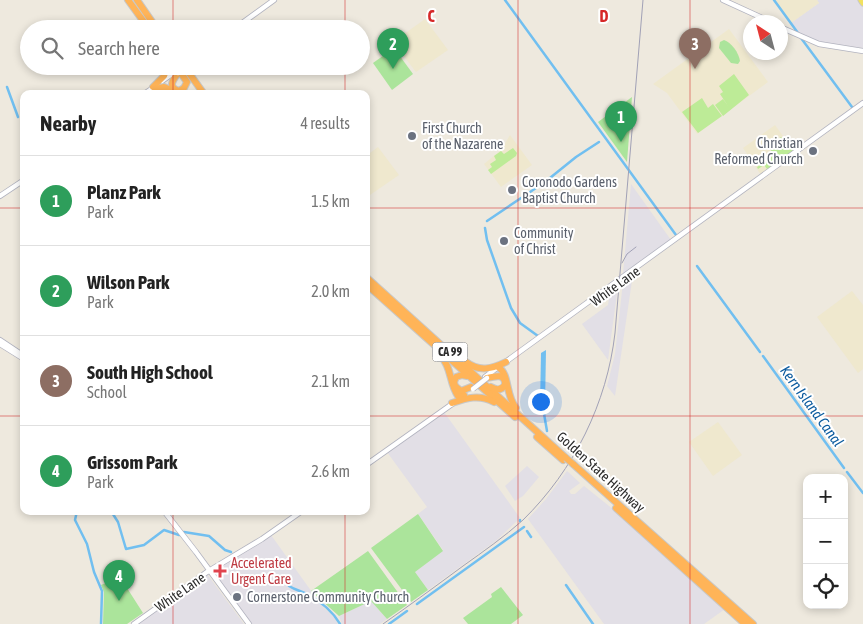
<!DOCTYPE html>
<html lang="en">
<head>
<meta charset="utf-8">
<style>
  :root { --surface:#fff; --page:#f6f6f6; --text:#222; --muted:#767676; --line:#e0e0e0; --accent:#3e4bfb }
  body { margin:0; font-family:"Asap Condensed",sans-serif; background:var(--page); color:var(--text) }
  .controls { position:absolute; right:15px; bottom:15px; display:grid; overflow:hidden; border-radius:10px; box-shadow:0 2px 8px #0003 }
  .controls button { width:45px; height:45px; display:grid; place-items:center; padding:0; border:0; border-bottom:1px solid var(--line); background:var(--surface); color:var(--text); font:25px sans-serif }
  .compass { position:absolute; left:743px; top:15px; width:45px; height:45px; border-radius:50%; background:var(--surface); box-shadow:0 2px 8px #0003; rotate:324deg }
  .you { position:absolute; left:540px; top:401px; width:18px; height:18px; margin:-12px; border:4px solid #fff; border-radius:50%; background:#1a73e8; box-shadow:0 0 0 8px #1a73e833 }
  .badge { display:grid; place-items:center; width:32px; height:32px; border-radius:50%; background:var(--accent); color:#fff; font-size:16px; font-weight:700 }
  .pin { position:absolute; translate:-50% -41px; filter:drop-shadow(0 1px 2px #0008) }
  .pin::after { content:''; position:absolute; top:26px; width:18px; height:15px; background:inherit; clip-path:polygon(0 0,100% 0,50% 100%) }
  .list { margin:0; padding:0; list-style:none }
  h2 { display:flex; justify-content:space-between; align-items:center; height:65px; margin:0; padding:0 20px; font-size:21px }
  h2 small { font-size:16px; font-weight:400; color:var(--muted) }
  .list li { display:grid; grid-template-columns:32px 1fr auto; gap:15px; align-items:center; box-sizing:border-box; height:90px; padding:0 20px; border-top:1px solid var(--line) }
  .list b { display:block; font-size:19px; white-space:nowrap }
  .list p { margin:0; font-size:16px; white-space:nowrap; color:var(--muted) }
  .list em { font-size:16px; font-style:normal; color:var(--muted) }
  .icon { flex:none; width:28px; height:28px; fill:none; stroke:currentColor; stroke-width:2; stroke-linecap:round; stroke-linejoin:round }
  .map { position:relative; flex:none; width:863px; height:624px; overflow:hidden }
  .search { position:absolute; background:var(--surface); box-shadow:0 2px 8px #0003; left:20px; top:20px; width:350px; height:55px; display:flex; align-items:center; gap:12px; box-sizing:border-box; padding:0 18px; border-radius:28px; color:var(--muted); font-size:19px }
  .panel { position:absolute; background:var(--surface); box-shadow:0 2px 8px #0003; left:20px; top:90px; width:350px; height:425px; border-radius:10px }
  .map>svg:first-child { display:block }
  .industrial { fill:#e2dfe6 }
  .education { fill:#efe8ce }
  .green { fill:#abe49b }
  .pitch { fill:#bdeb97 }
  .water { fill:#71bff0 }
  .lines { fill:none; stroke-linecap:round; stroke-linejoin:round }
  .canal { stroke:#71bff0; stroke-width:2.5 }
  .secondary-casing { stroke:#b2b3bf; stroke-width:6 }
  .primary-casing { stroke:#c8c8c8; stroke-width:7 }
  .highway-casing { stroke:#c8c8c8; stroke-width:8 }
  .secondary { stroke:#fff; stroke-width:4.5 }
  .primary { stroke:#f2e15f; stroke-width:5 }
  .highway { stroke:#ffb458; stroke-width:6 }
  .rail { stroke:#a1a1b6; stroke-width:1 }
  .secondary-bridge-casing { stroke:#b2b3bf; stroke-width:6; stroke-linecap:butt }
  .highway-bridge-casing { stroke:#c8c8c8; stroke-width:8; stroke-linecap:butt }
  .secondary-bridge { stroke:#fff; stroke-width:4.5 }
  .highway-bridge { stroke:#ffb458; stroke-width:6 }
  .grid { fill:none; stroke:#d62828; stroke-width:1; stroke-opacity:0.55 }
  .worship-dot { fill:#6b7280; stroke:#fff; stroke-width:2 }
  .health-dot { fill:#e0444e; stroke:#fff; stroke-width:2 }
  .labels { text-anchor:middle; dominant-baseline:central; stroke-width:4; stroke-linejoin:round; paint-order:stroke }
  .shield { fill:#fff; stroke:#6b6b6b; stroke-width:1 }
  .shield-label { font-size:12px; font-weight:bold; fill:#2c2c2c }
  .worship-label { font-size:14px; fill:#5b616d; stroke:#fff; text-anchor:start }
  .street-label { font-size:14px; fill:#2c2c2c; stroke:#fff }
  .health-label { font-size:14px; fill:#be3a42; stroke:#fff; text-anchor:start }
  .water-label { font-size:15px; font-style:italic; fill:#0d5c9f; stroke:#fff }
  .grid-label { font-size:16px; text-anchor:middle; font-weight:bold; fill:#d62828; stroke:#fff; stroke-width:4; stroke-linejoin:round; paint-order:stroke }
</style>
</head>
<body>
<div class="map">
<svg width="863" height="624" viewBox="0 0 863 624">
  <rect width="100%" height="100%" fill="#eee9de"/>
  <g class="industrial">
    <polygon points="817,0 859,0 863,6 863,48 820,42 799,34 791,23 819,3"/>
    <polygon points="631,184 671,240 623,274"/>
    <polygon points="633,274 615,396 607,386 615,354 623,282"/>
    <polygon points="618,286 608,360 582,324 608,305 610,292"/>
    <polygon points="444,412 520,518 497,540 428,590 415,572 443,550 418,514 427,507 387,452"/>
    <polygon points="527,466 539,477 523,496 515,501 505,486"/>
    <polygon points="567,471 580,483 569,491 571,494 575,494 584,486 624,518 725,609 704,624 604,624 528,519 546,499"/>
    <polygon points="271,535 322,606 334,617 338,624 251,624 212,571"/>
    <polygon points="207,574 244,624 137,624"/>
    <polygon points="371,601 387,619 380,624 342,624 339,616"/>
  </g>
  <g class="education">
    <polygon points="774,0 817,0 819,3 791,23"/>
    <polygon points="425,19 448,50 416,72 393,42"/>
    <polygon points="729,29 768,82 697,134 667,93 653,84"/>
    <polygon points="775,125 794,151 761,175 743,148"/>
    <polygon points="510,135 532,165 501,187 484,164 501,150"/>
    <polygon points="378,147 399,175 367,197 366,156"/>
    <polygon points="852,291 863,305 863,369 858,373 817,317"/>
    <polygon points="718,422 742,455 713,476 689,442"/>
  </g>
  <g class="green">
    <path d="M724 40C731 42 739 53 740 61L738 64 731 63 719 48 720 42Z"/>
    <polygon points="394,48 413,74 392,90 373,63"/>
    <polygon points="632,97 627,162 598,122"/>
    <polygon points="418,514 443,551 415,572 428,590 411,602 371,548"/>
    <polygon points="368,551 407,605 387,619 371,601 339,616 311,591"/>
    <polygon points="120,577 143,613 127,624 103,624 104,592 101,585"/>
    <polygon points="501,587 523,615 511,624 468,624 463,618 492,597 491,594"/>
  </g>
  <g class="pitch">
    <polygon points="734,74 749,95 723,116 715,105 723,99 728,106 720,94 723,92 719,86"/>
    <polygon points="702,98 708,108 713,104 722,116 698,133 682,112"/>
    <polygon points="781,137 793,151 767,169 764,165 758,169 757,167 774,155 768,146"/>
    <polygon points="513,148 517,153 516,156 491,174 488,170 492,167 490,164 496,160 494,156 501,151 504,154"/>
  </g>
  <polygon class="water" points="546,350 545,406 540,406 541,353"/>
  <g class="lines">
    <g class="canal">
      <polyline points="505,0 676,235"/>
      <polyline points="774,0 798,33"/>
      <polyline points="801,38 852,107"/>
      <polyline points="7,87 18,117"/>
      <polyline points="540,186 576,157 599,142"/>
      <polyline points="487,221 536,188"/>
      <polyline points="485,228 487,240 511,308 520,323 538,336"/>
      <polyline points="697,266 760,352"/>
      <polyline points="763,356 844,468"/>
      <polyline points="543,408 547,431"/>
      <polyline points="847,472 863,493"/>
      <polyline points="77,511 75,520 87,544 94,572 102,591 101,624"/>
      <polyline points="111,511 118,522 126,549 144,545 164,530 179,535"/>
      <polyline points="520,521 520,520"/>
      <polyline points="527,531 531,537"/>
      <polyline points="184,532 209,536 225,550 231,552"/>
      <polyline points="566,585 593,624"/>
      <path d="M289 586C295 590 301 591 307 594 320 601 333 612 340 624"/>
      <polyline points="417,604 524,527"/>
      <polyline points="389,624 407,611"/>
    </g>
    <g class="secondary-casing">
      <g id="secondary">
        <polyline points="723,0 771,22"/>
        <polyline points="780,27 819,44 863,51"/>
        <polyline points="234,29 274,0"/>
        <polyline points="162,81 176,71"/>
        <polyline points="144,94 156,86"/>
        <polyline points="0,196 24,180"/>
        <polyline points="0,340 24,356"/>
        <polyline points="0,344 24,359"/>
        <polyline points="504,363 863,103"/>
        <polyline points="485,377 498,367"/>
        <polyline points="366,465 455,402"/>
        <polyline points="164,511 196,552 249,624"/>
        <polyline points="134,624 207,572 262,539 302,511"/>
      </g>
    </g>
    <g class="primary-casing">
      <polyline id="primary" points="861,0 863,3"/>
    </g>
    <g class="highway-casing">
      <g id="highway">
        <polyline points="128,0 149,29"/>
        <polyline points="137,0 157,29"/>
        <path d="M176 66 187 82 184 88 179 91C167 87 173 80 178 73"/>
        <polyline points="184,66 204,94"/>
        <polyline points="153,87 164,76 168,66"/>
        <polyline points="156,89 164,87 175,92"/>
        <polyline points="366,277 566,458"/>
        <polyline points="366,284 515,417"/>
        <path d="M441 356C452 368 449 383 458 396L464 395"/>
        <path d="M466 362C479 372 492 369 506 362"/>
        <path d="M498 367C510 374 505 395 516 408"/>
        <polyline points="467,376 462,375 456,377 454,382 455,386 461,391 471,387"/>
        <path d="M487 378C495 376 506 373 505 385 501 391 496 390 491 387"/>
        <path d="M452 403C467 398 479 394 494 402"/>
        <polyline points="537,437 563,460"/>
        <polyline points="573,464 753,624"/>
        <polyline points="616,508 745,624"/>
      </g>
    </g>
    <use href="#secondary" class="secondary"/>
    <use href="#primary" class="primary"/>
    <use href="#highway" class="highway"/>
    <g class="rail">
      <polyline points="622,263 627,254 636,247"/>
      <path d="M383 624C410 605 436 586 463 566 484 551 504 537 523 520 574 470 607 403 615 333L643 0"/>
    </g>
    <g class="secondary-bridge-casing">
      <g id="secondary-bridge">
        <polyline points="178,73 188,66"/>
        <polyline points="473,389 487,378"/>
      </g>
    </g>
    <g class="highway-bridge-casing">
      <polyline id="highway-bridge" points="566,458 573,464"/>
    </g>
    <use href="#secondary-bridge" class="secondary-bridge"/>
    <use href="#highway-bridge" class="highway-bridge"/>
  </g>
  <path class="grid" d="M173 0V29M345 0V29M518 0V624M690 0V624M173 66V94M345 66V94M0 208H24M366 208H863M0 416H24M366 416H863M173 511V624M345 511V624"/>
  <g class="worship-dot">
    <circle cx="412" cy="136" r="5"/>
    <circle cx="813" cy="151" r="5"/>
    <circle cx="512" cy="190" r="5"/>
    <circle cx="504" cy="241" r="5"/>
    <circle cx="237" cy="597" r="5"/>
  </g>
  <path class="health-dot" d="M217.5 563.5h5v5h5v5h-5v5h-5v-5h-5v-5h5z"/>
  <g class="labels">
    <rect class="shield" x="432.5" y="342.5" width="35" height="19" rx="4"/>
    <g class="shield-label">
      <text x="450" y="352">CA 99</text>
    </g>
    <g class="worship-label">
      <text x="422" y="128">First Church<tspan x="422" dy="16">of the Nazarene</tspan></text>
      <text x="803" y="143" text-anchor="end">Christian<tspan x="803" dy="16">Reformed Church</tspan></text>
      <text x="522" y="182">Coronodo Gardens<tspan x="522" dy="16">Baptist Church</tspan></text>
      <text x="514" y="233">Community<tspan x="514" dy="16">of Christ</tspan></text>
      <text x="247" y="597">Cornerstone Community Church</text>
    </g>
    <g class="street-label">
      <text transform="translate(615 286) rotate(-36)">White Lane</text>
      <text transform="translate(601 472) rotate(42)">Golden State Highway</text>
      <text transform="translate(180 592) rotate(-35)">White Lane</text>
    </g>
    <g class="health-label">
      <text x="231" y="563">Accelerated<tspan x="231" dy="16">Urgent Care</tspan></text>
    </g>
    <g class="water-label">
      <text transform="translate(812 406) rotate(54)">Kern Island Canal</text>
    </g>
  </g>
  <g class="grid-label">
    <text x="431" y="22">C</text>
    <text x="604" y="22">D</text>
  </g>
</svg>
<div class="controls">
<button>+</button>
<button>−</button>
<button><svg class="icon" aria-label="locate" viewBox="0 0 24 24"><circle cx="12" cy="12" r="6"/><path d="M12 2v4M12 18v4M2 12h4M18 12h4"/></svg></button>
</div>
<svg class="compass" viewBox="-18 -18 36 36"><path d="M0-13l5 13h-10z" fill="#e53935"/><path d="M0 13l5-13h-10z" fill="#767676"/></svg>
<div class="you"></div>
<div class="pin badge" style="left:621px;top:142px;background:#2e9e5b">1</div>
<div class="pin badge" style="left:393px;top:69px;background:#2e9e5b">2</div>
<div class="pin badge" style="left:695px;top:69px;background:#8d6e63">3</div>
<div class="pin badge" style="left:119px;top:601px;background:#2e9e5b">4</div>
<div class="search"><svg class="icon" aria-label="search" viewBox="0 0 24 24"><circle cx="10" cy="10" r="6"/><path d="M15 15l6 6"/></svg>Search here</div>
<section class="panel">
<h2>Nearby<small>4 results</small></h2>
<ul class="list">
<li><span class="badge" style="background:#2e9e5b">1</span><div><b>Planz Park</b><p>Park</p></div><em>1.5 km</em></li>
<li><span class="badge" style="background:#2e9e5b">2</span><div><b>Wilson Park</b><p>Park</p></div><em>2.0 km</em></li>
<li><span class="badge" style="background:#8d6e63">3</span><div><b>South High School</b><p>School</p></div><em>2.1 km</em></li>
<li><span class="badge" style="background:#2e9e5b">4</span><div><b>Grissom Park</b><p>Park</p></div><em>2.6 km</em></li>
</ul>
</section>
</div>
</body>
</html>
